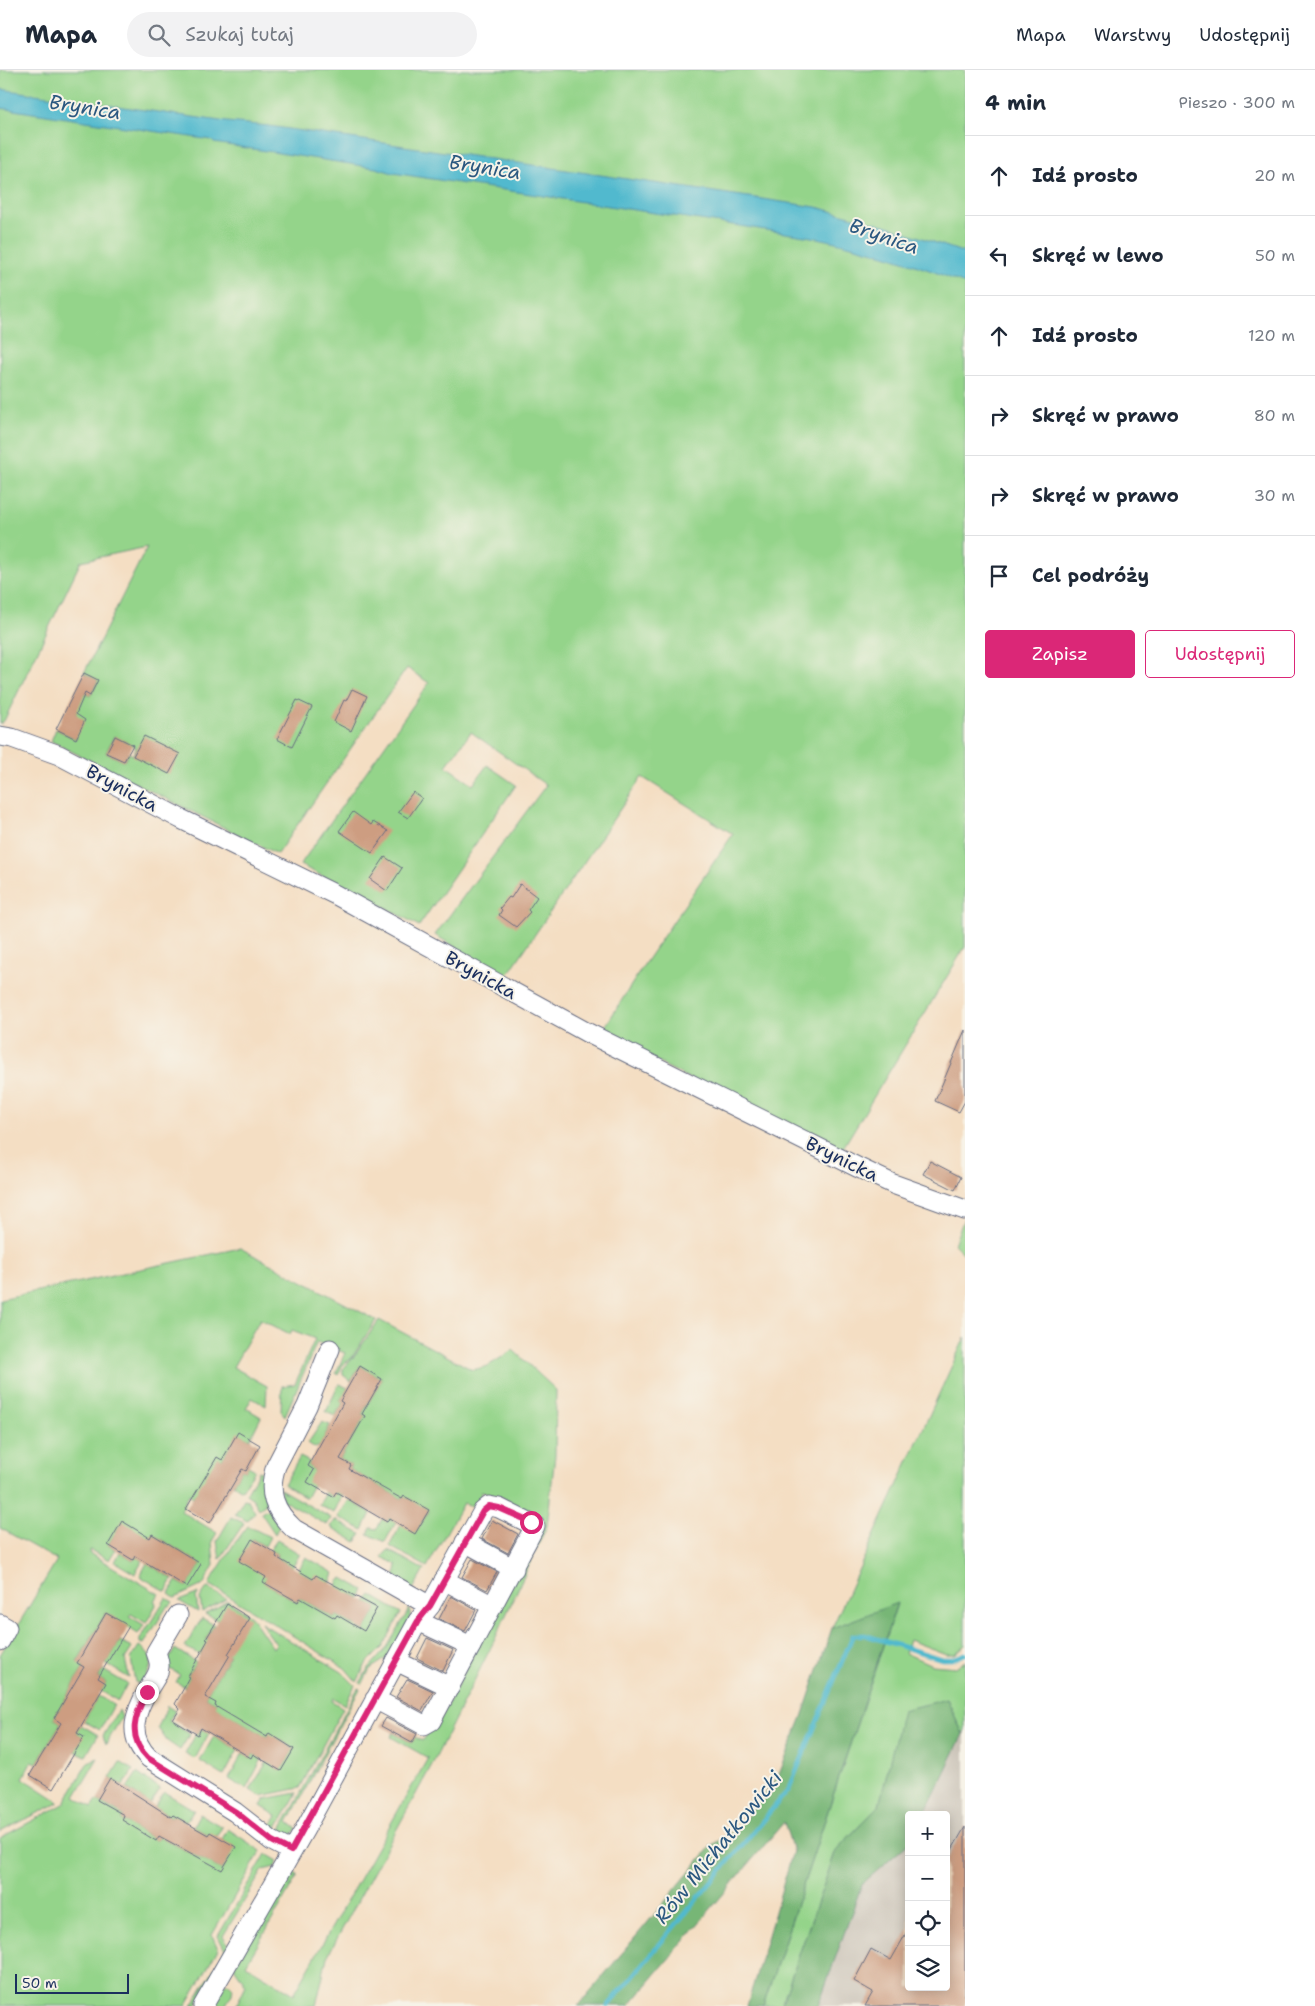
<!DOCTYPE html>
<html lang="pl">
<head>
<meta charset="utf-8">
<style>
  :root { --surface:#fff; --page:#f2f2f3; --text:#1f2937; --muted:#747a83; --line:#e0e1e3; --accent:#db2777 }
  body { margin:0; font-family:"Shantell Sans",sans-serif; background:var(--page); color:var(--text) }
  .controls { position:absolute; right:15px; bottom:15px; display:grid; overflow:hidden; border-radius:5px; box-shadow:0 2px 12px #0003 }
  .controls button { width:45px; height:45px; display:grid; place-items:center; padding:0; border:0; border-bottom:1px solid var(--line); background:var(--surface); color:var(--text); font:25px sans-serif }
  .scale { position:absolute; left:15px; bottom:12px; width:114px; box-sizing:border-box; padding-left:5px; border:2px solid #1b2f5e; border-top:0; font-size:14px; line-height:18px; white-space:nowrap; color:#1b2f5e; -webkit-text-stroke:4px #f7f3e8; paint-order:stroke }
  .stop { position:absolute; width:15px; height:15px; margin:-11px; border:4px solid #db2777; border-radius:50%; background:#fff }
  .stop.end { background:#db2777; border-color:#fff; box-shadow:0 1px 5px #0008 }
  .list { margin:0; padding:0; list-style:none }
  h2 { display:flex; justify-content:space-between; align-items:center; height:65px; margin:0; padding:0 20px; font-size:21px }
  h2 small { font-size:16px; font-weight:400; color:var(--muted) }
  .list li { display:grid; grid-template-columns:32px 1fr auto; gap:15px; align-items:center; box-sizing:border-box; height:80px; padding:0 20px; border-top:1px solid var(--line) }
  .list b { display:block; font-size:19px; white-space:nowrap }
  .list em { font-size:16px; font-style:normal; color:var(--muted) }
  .actions { display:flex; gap:10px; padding:15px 20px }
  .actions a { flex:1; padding:11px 0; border:1px solid var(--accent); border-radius:5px; text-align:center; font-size:18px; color:var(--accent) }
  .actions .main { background:var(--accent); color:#fff }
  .icon { flex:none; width:28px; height:28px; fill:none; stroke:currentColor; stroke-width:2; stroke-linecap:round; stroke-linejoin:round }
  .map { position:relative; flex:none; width:965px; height:1936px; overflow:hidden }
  header { display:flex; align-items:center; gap:30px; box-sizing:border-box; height:70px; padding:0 25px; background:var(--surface); border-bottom:1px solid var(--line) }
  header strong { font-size:24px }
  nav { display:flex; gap:28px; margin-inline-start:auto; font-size:18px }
  .search { width:350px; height:45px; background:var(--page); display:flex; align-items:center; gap:12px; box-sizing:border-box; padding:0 18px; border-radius:28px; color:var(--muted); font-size:19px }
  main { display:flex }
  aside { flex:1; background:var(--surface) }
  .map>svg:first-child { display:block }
  .industrial { fill:#cac3b8 }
  .green { fill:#94d48a; stroke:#588274; fill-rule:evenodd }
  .forest { fill:#77b676; stroke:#49726a }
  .water { fill:#51b9ce; stroke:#367496 }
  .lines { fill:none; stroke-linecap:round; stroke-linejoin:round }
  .stream { stroke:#51b9ce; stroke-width:4.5 }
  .building { fill:#cd9d81 }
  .minor-casing { stroke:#676c81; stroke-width:21 }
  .minor { stroke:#fff; stroke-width:19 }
  .route { stroke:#db2777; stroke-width:6 }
  .labels { text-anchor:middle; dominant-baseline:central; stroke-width:4; stroke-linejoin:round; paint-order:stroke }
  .street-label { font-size:19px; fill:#1b2f5e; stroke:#f7f3e8 }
  .water-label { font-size:20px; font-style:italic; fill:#2b5880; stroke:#f7f3e8 }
</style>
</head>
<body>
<header>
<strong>Mapa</strong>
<div class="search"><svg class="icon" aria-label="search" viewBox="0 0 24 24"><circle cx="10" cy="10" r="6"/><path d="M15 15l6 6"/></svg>Szukaj tutaj</div>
<nav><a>Mapa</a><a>Warstwy</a><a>Udostępnij</a></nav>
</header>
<main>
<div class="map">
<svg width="965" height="1936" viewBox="0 0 965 1936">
  <rect width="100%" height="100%" fill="#f7f3e8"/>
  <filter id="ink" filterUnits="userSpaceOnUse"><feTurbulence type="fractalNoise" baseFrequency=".02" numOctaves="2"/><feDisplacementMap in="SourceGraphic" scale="10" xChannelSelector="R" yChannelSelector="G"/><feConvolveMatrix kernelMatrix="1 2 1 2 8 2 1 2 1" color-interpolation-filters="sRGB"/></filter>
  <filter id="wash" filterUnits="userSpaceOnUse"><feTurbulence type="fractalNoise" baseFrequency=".0096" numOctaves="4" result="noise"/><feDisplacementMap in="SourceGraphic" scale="20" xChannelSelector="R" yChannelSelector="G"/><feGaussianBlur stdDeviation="1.12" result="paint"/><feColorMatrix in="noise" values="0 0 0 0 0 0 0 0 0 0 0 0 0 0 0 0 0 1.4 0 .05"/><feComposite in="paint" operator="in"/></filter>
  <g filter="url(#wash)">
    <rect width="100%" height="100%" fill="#f4dec3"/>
    <polygon class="industrial" points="965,1661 965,1936 818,1936 862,1814 909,1773 909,1917 946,1917 946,1745 924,1745"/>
    <g class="green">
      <path d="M0 0H965V877L838 1086 617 971 603 960 647 890 733 764 642 707 506 907 435 865 546 715 471 662 446 696 473 715 487 695 516 715 419 856 387 838 300 795 429 613 407 598 277 784 51 671 56 659 76 669V619L90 626 98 611 84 603 147 477 81 491 4 651 0 654ZM114 666 136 677 133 685 129 683 124 691 106 683Z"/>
      <polygon points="965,1146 965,1185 954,1174"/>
      <polygon points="240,1178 376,1250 351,1289 343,1294 338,1305 336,1303 345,1283 317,1272 285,1346 281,1341 282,1316 295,1314 315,1269 292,1260 290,1264 260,1249 233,1297 267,1316 266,1336 252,1328 246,1338 261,1347 250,1369 238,1363 222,1390 193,1427 189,1424 181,1441 217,1463 212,1471 214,1495 203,1515 175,1528 169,1524 176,1511 187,1517 201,1494 152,1464 149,1468 122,1452 108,1475 115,1480 109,1490 90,1480 89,1483 159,1524 155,1531 156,1535 146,1553 131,1544 129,1546 144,1555 138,1564 106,1543 77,1592 84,1597 54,1648 61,1653 37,1693 32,1691 23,1708 58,1731 58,1733 0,1762 0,1585 57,1490 0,1458 0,1229"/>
      <polygon points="379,1250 473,1300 488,1296 513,1280 556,1320 555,1385 547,1456 494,1571 434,1691 327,1887 316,1936 236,1936 246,1915 234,1897 289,1801 298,1805 246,1895 294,1924 428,1688 391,1667 393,1663 412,1673 415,1667 422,1671 430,1657 435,1659 476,1579 536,1447 498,1425 481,1422 481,1429 471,1436 463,1433 427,1497 391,1477 390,1475 401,1455 415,1463 429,1441 404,1426 402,1429 349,1399 351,1395 340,1389 365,1346 362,1344 382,1309 360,1296 351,1311 343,1305 343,1299 353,1288"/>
      <polygon points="965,1267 965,1575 955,1584 946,1584 909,1570 905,1583 932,1595 957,1597 965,1591 965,1661 963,1664 947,1629 889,1695 879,1736 836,1780 781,1936 763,1936 897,1534 832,1558"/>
      <polygon points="339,1314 348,1318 340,1331 343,1333 335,1346 326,1342"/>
      <polygon points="322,1352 330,1355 320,1376 315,1378 308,1373"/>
      <polygon points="300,1387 310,1392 308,1396 314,1400 313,1415 306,1428 284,1414"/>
      <polygon points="248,1396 255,1400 242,1420 233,1414 242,1399 246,1401"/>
      <polygon points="259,1401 265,1404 266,1434 259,1439 253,1429 246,1424"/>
      <polygon points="280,1419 331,1448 327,1455 282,1430"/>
      <polygon points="325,1422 332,1427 336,1422 342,1425 334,1443 319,1435"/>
      <polygon points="244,1429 248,1430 255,1442 247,1451 235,1444"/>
      <polygon points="349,1430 371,1443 363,1460 338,1447"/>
      <polygon points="268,1439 279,1456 275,1464 261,1443"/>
      <polygon points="231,1447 244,1453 220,1489 217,1471"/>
      <polygon points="389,1448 396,1452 385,1472 368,1464 371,1458 377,1459 382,1449 387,1452"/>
      <polygon points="335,1450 361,1464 356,1472 331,1457"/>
      <polygon points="248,1456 270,1467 265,1476 252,1469 266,1507 264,1512 297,1532 300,1528 335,1548 336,1545 364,1561 377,1538 366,1532 371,1525 401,1543 383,1577 366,1594 357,1612 345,1598 209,1514 234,1474"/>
      <polygon points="277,1470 300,1484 292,1497 276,1487 277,1484 270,1480"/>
      <polygon points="388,1480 424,1500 412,1521 395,1507 397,1495 382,1487"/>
      <polygon points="120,1482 133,1490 135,1486 143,1490 135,1504 115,1492"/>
      <polygon points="306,1487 334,1503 330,1514 313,1509 298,1501"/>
      <polygon points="147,1493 173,1509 166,1522 140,1506"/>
      <polygon points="343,1508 364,1520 360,1528 352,1524 351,1526 336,1517 340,1510"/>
      <polygon points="208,1518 226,1529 202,1542 200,1528 206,1519"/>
      <polygon points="199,1523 196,1527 198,1542 179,1531"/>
      <polygon points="166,1528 173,1532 170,1536 168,1535 144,1574 140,1573 140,1569"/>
      <polygon points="228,1531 251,1546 273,1578 276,1574 261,1553 342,1602 355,1615 345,1635 333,1628 332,1631 343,1638 300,1718 261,1726 250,1720 267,1692 281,1701 294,1678 269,1664 267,1667 214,1636 216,1633 205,1627 230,1585 227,1584 217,1550 205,1544"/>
      <polygon points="410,1538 410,1548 390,1586 370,1599 362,1615 360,1613 368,1599 386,1579"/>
      <polygon points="202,1548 214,1555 206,1569 209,1571 200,1585 185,1577"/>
      <polygon points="120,1571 131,1576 132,1578 125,1589 129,1608 106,1594"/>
      <path d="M139 1576C159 1587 150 1600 141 1615L135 1612 131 1589Z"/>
      <polygon points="175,1579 196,1592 188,1605 190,1607 185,1617 176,1612 180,1605 165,1596"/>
      <polygon points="103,1600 127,1614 118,1631 101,1621 106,1613 98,1608"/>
      <polygon points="358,1618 360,1619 351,1634 288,1752 297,1759 292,1765 283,1768 278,1765"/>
      <polygon points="98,1626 114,1635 100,1660 84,1651"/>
      <polygon points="167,1636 175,1641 169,1651 190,1664 180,1680 167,1671 158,1658"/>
      <polygon points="119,1640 122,1647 106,1674 103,1666"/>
      <polygon points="81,1655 98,1665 86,1686 75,1681 83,1667 77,1663"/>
      <polygon points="201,1659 209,1663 195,1689 185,1684 196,1664 198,1664"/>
      <polygon points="214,1666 238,1680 224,1706 200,1691"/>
      <polygon points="243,1683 251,1688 253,1684 262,1689 246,1719 229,1709"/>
      <polygon points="98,1688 75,1727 92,1737 97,1730 124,1746 122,1750 156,1771 159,1766 222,1800 235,1777 222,1769 228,1759 261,1781 212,1865 218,1879 186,1936 0,1936 0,1768 64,1734 88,1692"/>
      <polygon points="120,1692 133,1700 123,1716 110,1708"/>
      <polygon points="137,1703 160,1719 150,1734 127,1718"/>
      <polygon points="164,1722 194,1740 186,1752 173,1745 171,1747 155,1737"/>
      <polygon points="297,1723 274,1763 271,1761 270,1757 277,1746 261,1736 265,1729"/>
      <polygon points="200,1744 222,1757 217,1766 207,1764 193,1757"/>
      <polygon points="266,1784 278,1791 275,1797 263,1800 223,1866 230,1876 196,1936 192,1936 225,1880 218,1866"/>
      <polygon points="228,1913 233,1918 232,1924 225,1936 212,1936 224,1915"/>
    </g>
    <g class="forest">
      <polygon points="897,1533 763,1936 747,1936 793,1781 784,1752 629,1936 578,1936 712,1775 737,1759 778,1707 802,1647 832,1558"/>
      <polygon points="947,1629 963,1664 924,1745 909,1745 909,1773 862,1814 818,1936 781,1936 836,1780 879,1736 902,1640"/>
    </g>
    <path class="water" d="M0 19 227 52 269 56 816 137 888 156 965 183V214C917 194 869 179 818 168L393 103 376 98 214 73 211 70 0 38Z"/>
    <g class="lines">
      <polyline class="stream" points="608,1936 789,1719 853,1565 865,1565 942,1589 952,1589 965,1584"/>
    </g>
    <g id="blocks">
      <g class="building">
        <polygon points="84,603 98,610 90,626 85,623 76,644 85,650 76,669 56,659"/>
        <polygon points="352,619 367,626 351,661 334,652 344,630 346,631"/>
        <polygon points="297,630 312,637 292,677 277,669"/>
        <polygon points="115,666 133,675 124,691 106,683"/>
        <polygon points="144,666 180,684 169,704 133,686"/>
        <polygon points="413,722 422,728 408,748 398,742"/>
        <polygon points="353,742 371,755 373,752 388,761 372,783 339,761"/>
        <polygon points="385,787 402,798 387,821 370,809"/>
        <polygon points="520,814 537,827 528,840 530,842 516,857 499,845 502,840 500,838 509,827 511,828"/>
        <polygon points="965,960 965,1031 959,1042 935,1031"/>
        <polygon points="930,1091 961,1107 955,1120 923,1104"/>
        <polygon points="360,1296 382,1309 362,1344 365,1346 340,1389 351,1395 349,1399 402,1429 404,1426 429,1440 415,1464 389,1448 387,1452 336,1422 333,1427 307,1412 314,1400 308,1396 343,1333 340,1331"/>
        <polygon points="238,1362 260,1375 246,1401 242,1399 210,1453 186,1439 217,1387 222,1390"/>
        <polygon points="492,1450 518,1464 508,1483 482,1469"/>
        <polygon points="122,1451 150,1468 152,1464 201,1494 187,1517 135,1486 133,1490 108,1475"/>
        <polygon points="252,1469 277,1484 276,1487 313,1509 316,1505 377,1538 364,1561 337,1545 335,1548 300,1528 298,1532 263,1512 266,1507 239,1491"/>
        <polygon points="472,1489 497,1502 487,1520 462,1507"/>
        <polygon points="451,1526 476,1540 465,1561 439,1549"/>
        <polygon points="227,1534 250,1548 228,1584 230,1585 205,1627 216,1633 215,1636 267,1667 269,1663 294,1679 281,1701 253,1684 251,1688 201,1658 198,1665 173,1650 180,1639 175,1634 190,1607 188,1606 208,1570 206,1569"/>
        <polygon points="106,1543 129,1556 98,1608 106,1613 77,1663 84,1667 53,1719 30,1705 61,1653 54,1648 84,1597 77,1593"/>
        <polygon points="427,1568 453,1580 443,1601 417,1588"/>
        <polygon points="407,1609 433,1621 422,1641 396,1627"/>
        <polygon points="386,1648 417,1664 412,1673 381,1656"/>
        <polygon points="110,1708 171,1747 173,1745 208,1765 210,1762 236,1777 222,1800 159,1766 156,1771 122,1750 124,1745 97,1730"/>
        <polygon points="965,1757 965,1936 865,1936 873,1922 854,1911 871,1879 891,1890 909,1858 909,1917 946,1917 946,1790"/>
      </g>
    </g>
  </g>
  <g filter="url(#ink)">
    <use href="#blocks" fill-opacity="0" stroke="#676c81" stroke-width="1"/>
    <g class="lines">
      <g class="minor-casing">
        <g id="minor">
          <polyline points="0,666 12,668 59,685 181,749 336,825 586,962 857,1097 893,1114 965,1140"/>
          <path d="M330 1279 307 1336 276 1396C267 1423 274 1440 294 1459L430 1536"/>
          <polyline points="465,1472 514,1499"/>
          <polyline points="444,1510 493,1536"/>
          <path d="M178 1545 156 1582C157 1586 160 1592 159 1597 159 1604 153 1611 149 1618 135 1642 126 1666 149 1688L235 1742 272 1771 291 1781"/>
          <polyline points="418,1551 471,1576"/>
          <polyline points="0,1554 7,1558 0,1571"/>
          <polyline points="396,1591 450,1617"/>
          <polyline points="203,1936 305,1759 418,1551 430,1536 483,1441 489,1436 499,1438 535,1456 431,1651 424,1655 375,1629"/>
        </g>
      </g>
      <use href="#minor" class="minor"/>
    </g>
  </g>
  <g class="lines" filter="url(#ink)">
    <path class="route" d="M147 1622C134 1646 127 1667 148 1688L236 1742 272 1771 291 1781 418 1551 430 1536 483 1441 489 1436 499 1438 531 1452"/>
  </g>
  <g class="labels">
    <g class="street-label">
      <text transform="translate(122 718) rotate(28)">Brynicka</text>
      <text transform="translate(481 905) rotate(29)">Brynicka</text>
      <text transform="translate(842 1089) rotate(26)">Brynicka</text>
    </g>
    <g class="water-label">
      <text transform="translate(85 37) rotate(9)">Brynica</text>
      <text transform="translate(485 97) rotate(9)">Brynica</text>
      <text transform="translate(884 166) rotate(19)">Brynica</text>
      <text transform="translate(718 1777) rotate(-51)">Rów Michałkowicki</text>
    </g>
  </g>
</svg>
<div class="controls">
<button>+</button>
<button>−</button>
<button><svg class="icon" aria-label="locate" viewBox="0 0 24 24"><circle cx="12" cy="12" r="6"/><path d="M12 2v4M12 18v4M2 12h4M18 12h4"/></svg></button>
<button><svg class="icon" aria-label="layers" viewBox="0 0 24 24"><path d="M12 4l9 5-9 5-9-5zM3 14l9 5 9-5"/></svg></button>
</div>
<div class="scale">50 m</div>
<div class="stop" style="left:531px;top:1452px"></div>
<div class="stop end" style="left:147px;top:1622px"></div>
</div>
<aside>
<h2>4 min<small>Pieszo · 300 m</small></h2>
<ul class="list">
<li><svg class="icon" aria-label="ahead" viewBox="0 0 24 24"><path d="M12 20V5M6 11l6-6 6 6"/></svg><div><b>Idź prosto</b></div><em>20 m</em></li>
<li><svg class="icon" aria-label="left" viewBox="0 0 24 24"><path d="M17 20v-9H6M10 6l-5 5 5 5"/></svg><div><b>Skręć w lewo</b></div><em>50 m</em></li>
<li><svg class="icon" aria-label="ahead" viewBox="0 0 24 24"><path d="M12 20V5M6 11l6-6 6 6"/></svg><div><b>Idź prosto</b></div><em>120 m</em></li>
<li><svg class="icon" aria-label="right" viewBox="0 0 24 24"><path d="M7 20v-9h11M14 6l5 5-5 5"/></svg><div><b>Skręć w prawo</b></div><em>80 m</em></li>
<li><svg class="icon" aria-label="right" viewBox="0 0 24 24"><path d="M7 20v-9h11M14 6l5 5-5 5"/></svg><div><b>Skręć w prawo</b></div><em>30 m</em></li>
<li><svg class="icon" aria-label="arrive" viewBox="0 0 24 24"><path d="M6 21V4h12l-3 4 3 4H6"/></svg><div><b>Cel podróży</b></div></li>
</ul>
<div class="actions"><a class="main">Zapisz</a><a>Udostępnij</a></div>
</aside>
</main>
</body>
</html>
